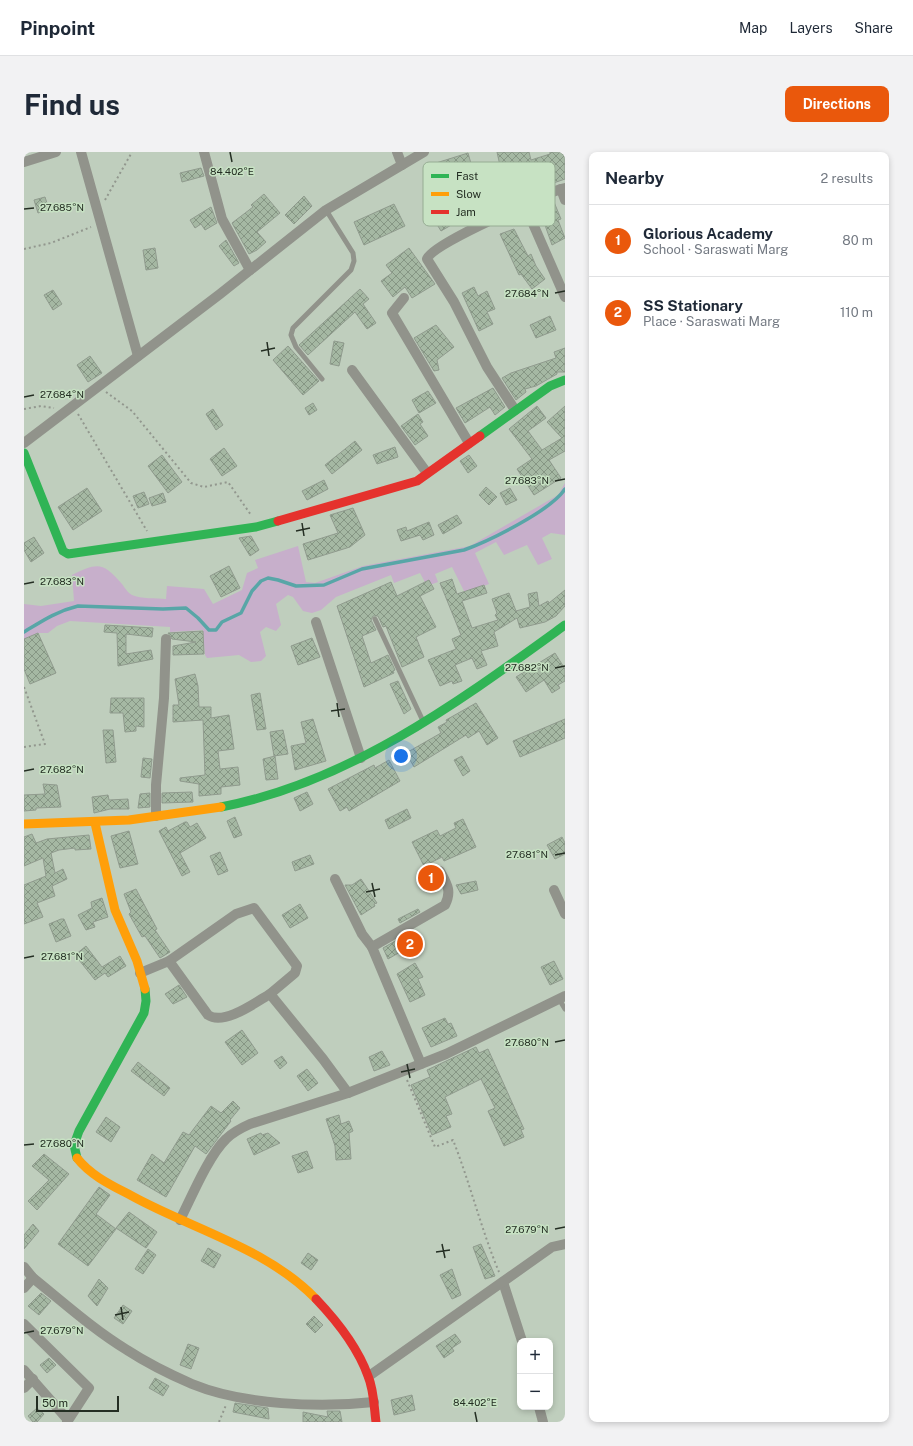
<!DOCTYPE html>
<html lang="en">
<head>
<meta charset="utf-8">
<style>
  :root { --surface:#fff; --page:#f2f2f3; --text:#1f2937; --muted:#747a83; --line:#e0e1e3; --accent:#ea580c }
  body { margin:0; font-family:"Public Sans",sans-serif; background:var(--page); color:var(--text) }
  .controls { position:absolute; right:12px; bottom:12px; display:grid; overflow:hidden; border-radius:8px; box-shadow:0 2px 6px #0003 }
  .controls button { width:36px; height:36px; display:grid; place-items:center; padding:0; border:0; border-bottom:1px solid var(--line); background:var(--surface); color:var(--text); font:20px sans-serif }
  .scale { position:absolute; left:12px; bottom:10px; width:83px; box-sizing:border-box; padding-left:4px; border:2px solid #242e23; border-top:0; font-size:11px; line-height:14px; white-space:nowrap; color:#242e23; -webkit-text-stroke:3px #c7e2c3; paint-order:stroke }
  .you { position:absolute; left:377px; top:604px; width:14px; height:14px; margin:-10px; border:3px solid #fff; border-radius:50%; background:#1a73e8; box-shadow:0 0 0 6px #1a73e833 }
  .badge { display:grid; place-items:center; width:26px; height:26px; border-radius:50%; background:var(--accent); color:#fff; font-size:13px; font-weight:700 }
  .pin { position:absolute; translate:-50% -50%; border:2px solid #fff; box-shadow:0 1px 4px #0006 }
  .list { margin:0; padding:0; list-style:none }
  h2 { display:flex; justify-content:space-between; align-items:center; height:52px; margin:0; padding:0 16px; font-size:17px }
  h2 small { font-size:13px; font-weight:400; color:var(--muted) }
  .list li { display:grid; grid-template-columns:26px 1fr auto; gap:12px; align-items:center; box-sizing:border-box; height:72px; padding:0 16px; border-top:1px solid var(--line) }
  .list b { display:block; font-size:15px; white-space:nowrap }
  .list p { margin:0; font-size:13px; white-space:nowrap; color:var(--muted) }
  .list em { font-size:13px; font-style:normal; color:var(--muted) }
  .map { position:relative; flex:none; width:541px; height:1270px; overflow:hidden; border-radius:8px }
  header { display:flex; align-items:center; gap:24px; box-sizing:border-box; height:56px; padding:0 20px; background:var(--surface); border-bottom:1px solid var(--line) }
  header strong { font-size:19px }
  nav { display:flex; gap:22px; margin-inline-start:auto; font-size:14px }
  .intro { display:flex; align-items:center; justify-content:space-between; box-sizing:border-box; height:96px; padding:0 24px }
  h1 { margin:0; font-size:28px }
  .button { padding:10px 18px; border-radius:8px; background:var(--accent); color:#fff; font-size:14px; font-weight:700 }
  main { display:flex; gap:24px; padding:0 24px }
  aside { flex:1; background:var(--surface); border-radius:8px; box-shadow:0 2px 6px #0003 }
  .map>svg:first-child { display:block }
  .grass { fill:#c7afcb }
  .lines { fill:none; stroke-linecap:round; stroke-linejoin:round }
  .stream { stroke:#58a6a7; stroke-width:3.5 }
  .building { fill:url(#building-cross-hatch); stroke:#909b8e }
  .path { stroke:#92978e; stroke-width:2; stroke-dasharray:2 3; stroke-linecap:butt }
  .lane { stroke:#91938b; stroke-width:5 }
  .street { stroke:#91938b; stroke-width:10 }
  .fast { stroke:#30b455; stroke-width:9 }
  .slow { stroke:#ff9f0a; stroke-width:9 }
  .jam { stroke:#e5322d; stroke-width:9 }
  .ticks { fill:none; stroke:#242e23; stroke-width:1.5 }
  .key { fill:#c7e2c3; stroke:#96ac93; stroke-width:1 }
  .key-label { font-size:11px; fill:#242e23 }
  .ticks-label { font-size:10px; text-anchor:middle; fill:#242e23; stroke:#c7e2c3; stroke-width:3; stroke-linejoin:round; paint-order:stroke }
</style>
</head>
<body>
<header>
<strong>Pinpoint</strong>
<nav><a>Map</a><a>Layers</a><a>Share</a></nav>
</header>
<div class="intro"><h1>Find us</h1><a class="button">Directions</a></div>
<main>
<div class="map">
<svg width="541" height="1270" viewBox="0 0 541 1270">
  <defs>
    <pattern id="building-cross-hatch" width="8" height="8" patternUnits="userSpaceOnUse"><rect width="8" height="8" fill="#a5b8a3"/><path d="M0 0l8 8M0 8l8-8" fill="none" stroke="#869684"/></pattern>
  </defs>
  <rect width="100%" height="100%" fill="#bfcebd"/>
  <path class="grass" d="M541 331V383L527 381 518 386 528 407 514 413 503 393 480 403 472 390 451 401 465 432 441 441 428 415 411 422 414 430 403 434 396 421 370 431 367 423 312 445 297 458 288 461 279 459 269 445 264 443 252 452 257 473 252 479 242 475 236 480 242 504 237 509 227 510 215 503 183 506 181 503 179 478 146 480V475L46 469 33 474 24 481H14L0 487V452L17 454 50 449 48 423C74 410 79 410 98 432 101 436 104 441 108 443 117 447 132 446 142 447L143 434 180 437 189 452 218 438 223 421 234 416 231 408 274 394 282 430 291 431 339 414 446 394 534 343Z"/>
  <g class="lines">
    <path class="stream" d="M0 480C18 469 33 459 54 454L139 457 162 456 174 466 185 478H192L198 470 217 461 228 439 237 429 244 426 254 428 272 434 300 433 338 417 440 398C465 389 528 358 541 337"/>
  </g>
  <g class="building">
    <polygon points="473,0 505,0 507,8 526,2 526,0 541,0 541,27 518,35 518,33 502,38 496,18 478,23"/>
    <polygon points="444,1 448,15 430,21 433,31 419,35 412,11"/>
    <polygon points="177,16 180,24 158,30 156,21"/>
    <polygon points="240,42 256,61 233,80 242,90 233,98 225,102 208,71 229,55 227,53"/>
    <polygon points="280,44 288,54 270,72 261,63"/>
    <polygon points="21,45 25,57 14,61 10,48"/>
    <polygon points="530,50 537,67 534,68 541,86 528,93 515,56"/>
    <polygon points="370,52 381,74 340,93 330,70"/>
    <polygon points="418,54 429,72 417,79 406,61"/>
    <polygon points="187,55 193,71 181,78 177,72 171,76 166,68"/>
    <polygon points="490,77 504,104 507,102 512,114 521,127 508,137 497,122 495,123 476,82"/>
    <polygon points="202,88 215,111 210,114 195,94"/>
    <polygon points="131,96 134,116 122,118 119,98"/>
    <polygon points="385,96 411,132 388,146 381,135 369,145 357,129 368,121 362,113"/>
    <polygon points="450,135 454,144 463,139 471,157 463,160 469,172 455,179 438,141"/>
    <polygon points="336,137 345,147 339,152 352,171 343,177 331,160 284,203 275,193"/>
    <polygon points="29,138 38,152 29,158 20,143"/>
    <polygon points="526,164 532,178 512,186 506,173"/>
    <polygon points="412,173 430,195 413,208 415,218 410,219 390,186"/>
    <polygon points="310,189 320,191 315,214 306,212"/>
    <polygon points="264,194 295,229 279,243 249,208"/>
    <polygon points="541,196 541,220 533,220 533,222 512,234 501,237 502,240 492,248 478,226 487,221 532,206 530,200"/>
    <polygon points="66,204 78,221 64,230 53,213"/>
    <polygon points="469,236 481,255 471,263 466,255 441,271 432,256"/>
    <polygon points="404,239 412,251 395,261 388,248"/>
    <polygon points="289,251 293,258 285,263 281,256"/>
    <polygon points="513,254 522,266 504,279 518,298 538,286 523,270 541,254 541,299 525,308 537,326 510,343 493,317 508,307 485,277"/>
    <polygon points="189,257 199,273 192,278 182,262"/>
    <polygon points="394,262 399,270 396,272 404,284 391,293 377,274"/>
    <polygon points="331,289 338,298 308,322 301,313"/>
    <polygon points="371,295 374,305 353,312 349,303"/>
    <polygon points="200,296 213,314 198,324 186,307"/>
    <polygon points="138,303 158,330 144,341 124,314"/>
    <polygon points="445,303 453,314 444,321 436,309"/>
    <polygon points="300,328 304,337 283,348 278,339"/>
    <polygon points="462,335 473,345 465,353 455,343"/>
    <polygon points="63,336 78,359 49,378 34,355"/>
    <polygon points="486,336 493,348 482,353 476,341"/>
    <polygon points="120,340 125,352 114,356 109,344"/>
    <polygon points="139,341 142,350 128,354 125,346"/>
    <polygon points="329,356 341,383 326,395 284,408 279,392 314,381 306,363"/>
    <polygon points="433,363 438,371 419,382 414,373"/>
    <polygon points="405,370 410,383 399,388 396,383 377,389 373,378 382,375 383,379"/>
    <polygon points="227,384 235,398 226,404 215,386"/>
    <polygon points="10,385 20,401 7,410 0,398 0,391"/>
    <polygon points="205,414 216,436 197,445 186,424"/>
    <polygon points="428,427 433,442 460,433 463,441 438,449 448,476 474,468 471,463 473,461 468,447 485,441 492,459 506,455 504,442 513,440 515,454 524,449 525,451 541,438 541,454 532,464 521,470 496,476 493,466 470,480 474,494 457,499 463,513 453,517 448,506 431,513 438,529 429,532 428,529 416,534 404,508 432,497 428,487 437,483 416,431"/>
    <polygon points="405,428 410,437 396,444 412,475 392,485 400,505 378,515 362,474 359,475 354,464 349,464 347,468 352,478 338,484 347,511 364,503 371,518 369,519 370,521 340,535 313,454 367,430 373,444"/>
    <polygon points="81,473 129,476 128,485 102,482 102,502 127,498 129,507 94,514 93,481 80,480"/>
    <polygon points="179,479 180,502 149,503 149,494 172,490 148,487 144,481"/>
    <polygon points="14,481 32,521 6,532 0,517 0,487"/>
    <polygon points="288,486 296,505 274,513 267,494"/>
    <polygon points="531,501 541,517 541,529 534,533 536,536 528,541 520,528 502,540 492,525"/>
    <polygon points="171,522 174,534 175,555 187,555 187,566 205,563 210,597 194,599 196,617 214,615 216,633 197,635 197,642 175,644 175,632 156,629 156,626 181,623 179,568 149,570 149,553 155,553 151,527"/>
    <polygon points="374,529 387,557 380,562 366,532"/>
    <polygon points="236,541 242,577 233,578 227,543"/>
    <polygon points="87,546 120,546 120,575 112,574 112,579 101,580 99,561 86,561"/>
    <polygon points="452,551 474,586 463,593 455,579 444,586 442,583 390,615 382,601 417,581 414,575 423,570 422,568"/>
    <polygon points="289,567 302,609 271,618 267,594 282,591 277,570"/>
    <polygon points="541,567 541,586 496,605 489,589"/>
    <polygon points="79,578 89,578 92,610 82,611"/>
    <polygon points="259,578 264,602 250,604 246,580"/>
    <polygon points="251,604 254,627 242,628 239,607"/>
    <polygon points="438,604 446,619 439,624 430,608"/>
    <polygon points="119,606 128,607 126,626 117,625"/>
    <polygon points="365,608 376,629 325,659 323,655 316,659 304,637 350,613 351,616"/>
    <polygon points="19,632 33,633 37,655 12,656 12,658 0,659 0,643 21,642"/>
    <polygon points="168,640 169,650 138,651 138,641"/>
    <polygon points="283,640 289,652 276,659 270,646"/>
    <polygon points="126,641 126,655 114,656 116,642"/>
    <polygon points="84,643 85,648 104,647 105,657 86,657 70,661 68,645"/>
    <polygon points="383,657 387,666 365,677 361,668"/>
    <polygon points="211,665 218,683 210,686 203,669"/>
    <polygon points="439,667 452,695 420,709 418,705 400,714 388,690 413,678 416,684 432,676 430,671"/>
    <polygon points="161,670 163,670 166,675 173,671 182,686 156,701 166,720 158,724 135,679 142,675 144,679"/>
    <polygon points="105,679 114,712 96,716 87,684"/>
    <polygon points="8,682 12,691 23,687 65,683 67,697 51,698 51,696 35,698 27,701 31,721 39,717 43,727 28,734 31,744 13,751 19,765 0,772 0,733 22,724 19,706 0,714 0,685"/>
    <polygon points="538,685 541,691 541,702 531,707 523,693"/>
    <polygon points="196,700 204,719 194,723 186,704"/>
    <polygon points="286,703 290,712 271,719 268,710"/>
    <polygon points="337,727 353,751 350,752 351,754 337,763 321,733 328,733"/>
    <polygon points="452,729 454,738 437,742 432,733"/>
    <polygon points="112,737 133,777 131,778 146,800 136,806 121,784 118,785 105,762 107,760 100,742"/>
    <polygon points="78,746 84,765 69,770 71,775 62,778 54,763 68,756 67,750"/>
    <polygon points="276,752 284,766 266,776 258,763"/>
    <polygon points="394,757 396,760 376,771 374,767"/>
    <polygon points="37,767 40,767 47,784 32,790 25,772"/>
    <polygon points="385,781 390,792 364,807 359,796"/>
    <polygon points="62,794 78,815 96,804 102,814 84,825 81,821 71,828 51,803"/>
    <polygon points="530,809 539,827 526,833 517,815"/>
    <polygon points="391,811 399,825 394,827 401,843 386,850 373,822"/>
    <polygon points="155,833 163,845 149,852 141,842"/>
    <polygon points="421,866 424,872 427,871 433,884 407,895 398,876"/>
    <polygon points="218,878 234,901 218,913 201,890"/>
    <polygon points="452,895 455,901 464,897 500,977 497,978 500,985 480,994 464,959 471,956 457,927 421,945 428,962 422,964 427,975 408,983 387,933 406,925 403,918"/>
    <polygon points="358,899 366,913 350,919 345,905"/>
    <polygon points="258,904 263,911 256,917 250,909"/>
    <polygon points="114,910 146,936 140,944 107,919"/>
    <polygon points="283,917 294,931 284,939 273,924"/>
    <polygon points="209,949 216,956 206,968 207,969 182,1002 171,994 142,1045 113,1028 128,1002 140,1011 159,980 165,983 187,954 197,961"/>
    <polygon points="315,963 317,972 325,969 329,979 325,981 327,1007 312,1008 311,994 302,967"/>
    <polygon points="82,965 96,975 87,990 72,980"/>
    <polygon points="237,981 238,983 244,981 256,991 230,1003 223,987"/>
    <polygon points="283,999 289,1016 274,1021 268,1004"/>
    <polygon points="20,1002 45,1022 13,1058 4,1049 25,1028 8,1014"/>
    <polygon points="75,1035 86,1043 72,1062 92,1077 64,1114 34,1092"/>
    <polygon points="105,1060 133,1080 122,1096 92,1076"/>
    <polygon points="9,1072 15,1079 0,1097 0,1083"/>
    <polygon points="457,1092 471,1124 461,1127 449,1095"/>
    <polygon points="184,1096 197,1103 190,1116 177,1109"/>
    <polygon points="124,1097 132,1103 119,1122 111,1117"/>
    <polygon points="284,1101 294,1108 287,1118 277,1111"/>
    <polygon points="428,1117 437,1143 428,1147 416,1123"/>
    <polygon points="75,1127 84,1136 73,1154 64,1144"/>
    <polygon points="17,1141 27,1149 15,1163 4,1154"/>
    <polygon points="99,1153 108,1159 99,1172 90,1166"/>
    <polygon points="290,1164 299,1173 291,1181 282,1172"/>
    <polygon points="431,1182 437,1190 428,1196 430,1199 420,1206 412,1194"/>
    <polygon points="164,1192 175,1196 167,1217 156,1213"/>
    <polygon points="25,1206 32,1213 23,1221 16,1213"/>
    <polygon points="131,1226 145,1234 139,1244 125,1236"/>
    <polygon points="388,1243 391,1258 370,1263 367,1248"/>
    <polygon points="211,1251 244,1256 245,1267 209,1260"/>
    <polygon points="13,1256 20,1262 13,1270 9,1270 4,1264"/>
    <polygon points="303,1259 316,1259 318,1270 279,1270 279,1260 304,1265"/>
  </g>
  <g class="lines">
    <g class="path">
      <polyline points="81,48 108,0"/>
      <polyline points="0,97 27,91 67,75"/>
      <polyline points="82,240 108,259 167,331 180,335 204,330 227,363"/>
      <polyline points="0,257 17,254 30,256"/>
      <polyline points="54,262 123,379"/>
      <polyline points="0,535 21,592 0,595"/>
      <path d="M383 928 411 995 429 988C446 1031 457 1077 475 1120"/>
      <polyline points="195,1270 202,1253"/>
    </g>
    <g class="lane">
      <polyline points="298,227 272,195 267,183 269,176 327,118 330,109 329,101 302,58"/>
      <polyline points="351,467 399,569"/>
      <polyline points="535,847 541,857"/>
    </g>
    <g class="street">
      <polyline points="57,0 114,204"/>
      <polyline points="180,0 198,67 226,118"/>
      <polyline points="373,0 378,13"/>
      <polyline points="0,10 32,0"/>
      <polyline points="541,36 537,37 541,48"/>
      <polyline points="537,37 509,47 504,51 503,58 541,145"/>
      <polyline points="380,146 368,161 445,291"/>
      <polyline points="328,218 403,321"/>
      <path d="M491 258 463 215 430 150 403 107C408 93 487 59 504 51"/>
      <polyline points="0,291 196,142 302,58 400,0"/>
      <polyline points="292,470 337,606"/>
      <polyline points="132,664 132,633 140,546 142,487"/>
      <polyline points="311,727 338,782 348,795"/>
      <polyline points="530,738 541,762"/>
      <polyline points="145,809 212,762 230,756 273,814 271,821 246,842"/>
      <path d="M116 821 145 809 184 863C200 874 232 850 246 842L299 907 324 941"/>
      <path d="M397 912 348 795 421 753C428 739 423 732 416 719"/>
      <path d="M156 1068C167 1046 185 1003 202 987 209 980 217 976 226 972L324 941 422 902 541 844"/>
      <path d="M0 1115 9 1126C40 1151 70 1178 103 1198 123 1211 145 1222 168 1232 219 1253 295 1256 350 1250"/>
      <polyline points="479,1130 498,1189"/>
      <polyline points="0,1136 9,1126"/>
      <polyline points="0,1172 65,1236 43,1270"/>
      <polyline points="0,1218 44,1268"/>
      <polyline points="345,1224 528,1095 541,1092"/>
      <polyline points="0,1236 9,1227"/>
      <polyline points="515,1255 519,1270"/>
    </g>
    <g class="fast">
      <polyline points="456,284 526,234 541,228"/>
      <polyline points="0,301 39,399 44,402 232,375 254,369"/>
      <path d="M197 655C327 630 436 549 541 473"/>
      <polyline points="53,1006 50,993 55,979 120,861 122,849 121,837"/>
    </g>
    <g class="slow">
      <polyline points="71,671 91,758 113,809 121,837"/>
      <polyline points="0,672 105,668 197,655"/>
      <path d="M53 1006C67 1024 89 1034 108 1044 168 1077 243 1096 292 1147"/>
    </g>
    <g class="jam">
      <polyline points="254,369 393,329 456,284"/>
      <path d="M292 1147C312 1168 334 1196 344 1224 350 1238 350 1255 352 1270"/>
    </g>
  </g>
  <path class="ticks" d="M206 0 208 10M0 57 10 56M531 141 541 139M243 190 245 204M237 199 251 196M0 245 10 243M531 329 541 327M278 371 280 384M272 379 286 376M0 432 10 430M531 516 541 514M313 551 315 565M307 559 321 557M0 619 10 617M531 703 541 701M348 731 351 745M342 740 356 737M0 806 10 804M531 890 541 888M383 912 386 926M377 920 391 917M0 993 10 992M531 1077 541 1075M418 1092 421 1106M412 1100 426 1098M97 1155 99 1168M91 1163 105 1160M0 1181 10 1179M451 1260 453 1270"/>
  <rect x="399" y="10" width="132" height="64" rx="6" class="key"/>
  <rect x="407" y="22" width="18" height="4" fill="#30b455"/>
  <rect x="407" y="40" width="18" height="4" fill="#ff9f0a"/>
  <rect x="407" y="58" width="18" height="4" fill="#e5322d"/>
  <g class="key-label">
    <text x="432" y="28">Fast</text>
    <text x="432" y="46">Slow</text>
    <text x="432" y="64">Jam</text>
  </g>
  <g class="ticks-label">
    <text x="208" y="23">84.402°E</text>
    <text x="38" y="59">27.685°N</text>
    <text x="503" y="145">27.684°N</text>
    <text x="38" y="246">27.684°N</text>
    <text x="503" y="332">27.683°N</text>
    <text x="38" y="433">27.683°N</text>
    <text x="503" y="519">27.682°N</text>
    <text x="38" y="621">27.682°N</text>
    <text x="503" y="706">27.681°N</text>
    <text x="38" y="808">27.681°N</text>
    <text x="503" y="894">27.680°N</text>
    <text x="38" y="995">27.680°N</text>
    <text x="503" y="1081">27.679°N</text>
    <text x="38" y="1182">27.679°N</text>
    <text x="451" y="1254">84.402°E</text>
  </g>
</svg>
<div class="controls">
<button>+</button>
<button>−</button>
</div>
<div class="scale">50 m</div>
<div class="you"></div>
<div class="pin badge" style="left:407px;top:726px">1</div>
<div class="pin badge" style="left:386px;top:792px">2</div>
</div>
<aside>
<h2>Nearby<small>2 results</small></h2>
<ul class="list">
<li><span class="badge">1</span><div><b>Glorious Academy</b><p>School · Saraswati Marg</p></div><em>80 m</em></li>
<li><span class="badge">2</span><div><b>SS Stationary</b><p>Place · Saraswati Marg</p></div><em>110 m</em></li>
</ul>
</aside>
</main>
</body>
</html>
